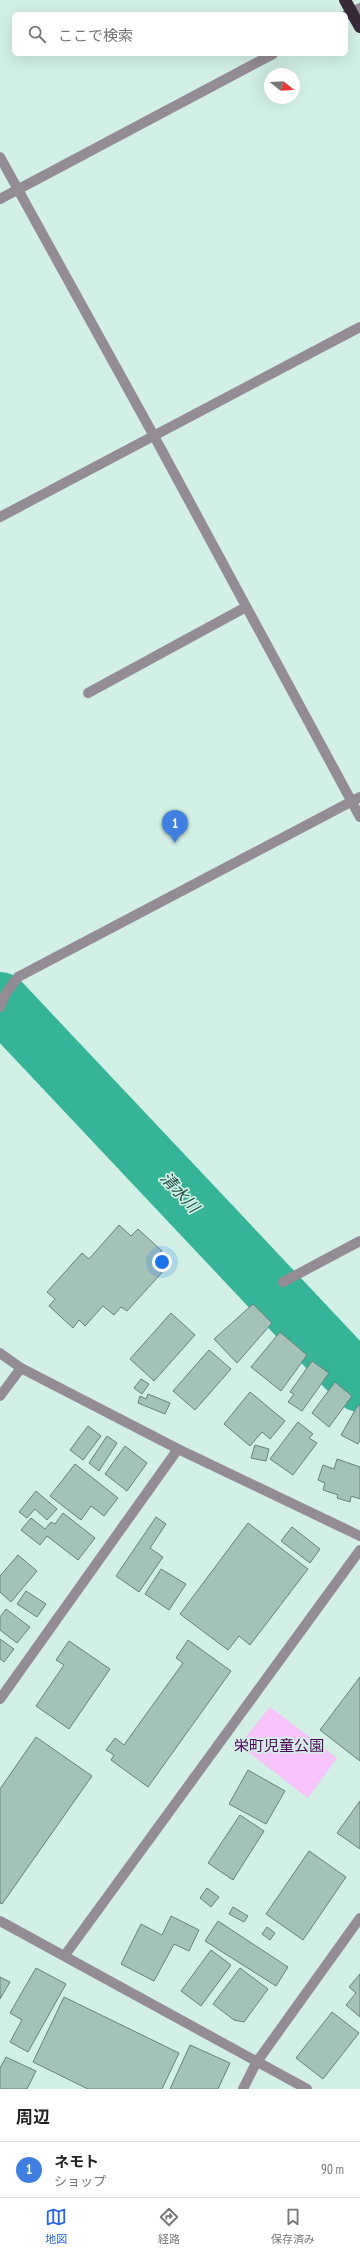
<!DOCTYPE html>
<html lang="ja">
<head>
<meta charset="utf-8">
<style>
  :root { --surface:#fff; --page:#f2f2f2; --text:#222; --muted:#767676; --line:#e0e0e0; --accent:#2563eb }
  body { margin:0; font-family:"PT Sans Narrow","Noto Sans JP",sans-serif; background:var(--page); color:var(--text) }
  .compass { position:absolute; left:264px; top:68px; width:36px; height:36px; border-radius:50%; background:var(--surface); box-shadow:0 4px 16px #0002; rotate:108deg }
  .you { position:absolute; left:162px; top:1262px; width:14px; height:14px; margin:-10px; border:3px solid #fff; border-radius:50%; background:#1a73e8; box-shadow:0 0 0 6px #1a73e833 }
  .badge { display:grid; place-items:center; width:26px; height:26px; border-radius:50%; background:var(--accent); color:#fff; font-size:13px; font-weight:700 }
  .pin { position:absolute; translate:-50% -33px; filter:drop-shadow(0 1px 2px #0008) }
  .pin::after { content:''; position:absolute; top:21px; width:14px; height:12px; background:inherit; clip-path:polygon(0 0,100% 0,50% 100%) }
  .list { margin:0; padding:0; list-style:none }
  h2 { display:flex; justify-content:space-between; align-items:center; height:52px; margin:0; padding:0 16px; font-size:17px }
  h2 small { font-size:13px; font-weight:400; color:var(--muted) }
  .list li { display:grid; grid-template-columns:26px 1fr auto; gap:12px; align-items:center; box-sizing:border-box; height:56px; padding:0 16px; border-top:1px solid var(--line) }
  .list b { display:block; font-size:15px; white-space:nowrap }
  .list p { margin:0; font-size:13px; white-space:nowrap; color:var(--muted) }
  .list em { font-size:13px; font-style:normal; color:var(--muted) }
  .icon { flex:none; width:22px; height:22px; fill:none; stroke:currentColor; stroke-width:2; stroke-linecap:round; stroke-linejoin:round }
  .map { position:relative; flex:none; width:360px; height:2089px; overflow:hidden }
  .search { position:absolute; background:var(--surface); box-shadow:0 4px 16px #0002; left:12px; right:12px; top:12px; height:44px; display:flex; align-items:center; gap:10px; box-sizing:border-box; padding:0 14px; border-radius:6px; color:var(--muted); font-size:15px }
  .sheet { height:108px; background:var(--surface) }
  nav { display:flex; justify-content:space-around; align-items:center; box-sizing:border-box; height:56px; border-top:1px solid var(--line); background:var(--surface); font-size:11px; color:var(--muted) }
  nav a { display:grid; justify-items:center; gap:2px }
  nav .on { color:var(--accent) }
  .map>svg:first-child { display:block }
  .green { fill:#f6c3fa }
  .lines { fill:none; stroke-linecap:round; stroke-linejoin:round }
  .river { stroke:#36b497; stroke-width:58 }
  .building { fill:#a5c2b9; stroke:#668179 }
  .minor { stroke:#948c94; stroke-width:10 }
  .highway { stroke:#382a39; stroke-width:12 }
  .labels { text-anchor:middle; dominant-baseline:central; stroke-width:3.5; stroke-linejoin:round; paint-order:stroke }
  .park-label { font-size:15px; fill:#500058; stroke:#d2f0e6 }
  .water-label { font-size:16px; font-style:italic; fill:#1a4d40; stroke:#d2f0e6 }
</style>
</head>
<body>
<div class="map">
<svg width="360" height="2089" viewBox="0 0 360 2089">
  <rect width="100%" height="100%" fill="#d2f0e6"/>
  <polygon class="green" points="270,1707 337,1758 308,1798 239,1745"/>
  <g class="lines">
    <polyline class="river" points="0,1001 360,1383"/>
  </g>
  <g class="building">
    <polygon points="119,1225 131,1236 138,1229 162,1251 156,1259 166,1268 127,1311 121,1307 114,1315 103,1306 85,1326 79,1320 73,1328 49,1306 55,1299 47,1292 82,1253 89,1259"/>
    <polygon points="253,1304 272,1323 237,1363 214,1339"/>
    <polygon points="171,1313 195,1335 154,1381 130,1359"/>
    <polygon points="280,1332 307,1355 281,1391 251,1367"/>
    <polygon points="209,1350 231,1369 195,1410 173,1391"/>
    <polygon points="312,1361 329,1373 302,1411 288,1402 294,1394 290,1392"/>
    <polygon points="141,1379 149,1384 142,1394 134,1388"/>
    <polygon points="335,1382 352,1396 329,1427 312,1413"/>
    <polygon points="250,1392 285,1421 270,1439 262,1432 250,1446 224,1424"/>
    <polygon points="148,1394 170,1403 165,1414 138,1403 140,1396 146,1399"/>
    <polygon points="358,1405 360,1406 360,1440 358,1444 341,1435"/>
    <polygon points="298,1422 313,1434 309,1438 317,1443 293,1475 270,1459"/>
    <polygon points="88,1426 101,1436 83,1460 70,1450"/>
    <polygon points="107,1436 117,1443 99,1471 89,1463"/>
    <polygon points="255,1445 269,1449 266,1461 251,1458"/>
    <polygon points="125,1446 147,1463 127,1491 105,1474"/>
    <polygon points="337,1459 360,1467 360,1499 351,1496 350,1502 337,1498 338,1495 323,1490 325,1483 318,1480 323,1465 334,1469"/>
    <polygon points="75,1464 118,1498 104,1516 91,1506 81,1520 50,1496"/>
    <polygon points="36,1491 57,1509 47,1520 35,1509 27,1518 19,1512"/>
    <polygon points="63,1513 95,1538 78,1560 47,1536 40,1545 21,1530 31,1518 45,1529 51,1522 55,1524"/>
    <polygon points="156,1517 166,1524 150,1548 163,1557 139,1592 116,1576"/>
    <polygon points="248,1523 308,1569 250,1645 239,1636 228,1650 180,1614"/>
    <polygon points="292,1527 320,1549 310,1563 281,1541"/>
    <polygon points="18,1555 37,1571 11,1602 0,1592 0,1576"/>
    <polygon points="161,1569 186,1584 169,1610 145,1594"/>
    <polygon points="26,1591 46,1604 37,1617 17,1604"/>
    <polygon points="6,1609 30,1627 17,1643 0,1630 0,1617"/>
    <polygon points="0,1639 14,1649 4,1662 0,1659"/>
    <polygon points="188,1640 231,1671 148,1787 111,1760 114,1755 106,1750 115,1738 124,1745 183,1663 176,1658"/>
    <polygon points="69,1641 110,1669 69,1729 36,1706 64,1665 56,1660"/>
    <polygon points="360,1677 360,1761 320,1730"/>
    <polygon points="36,1737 92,1776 2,1904 0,1903 0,1789"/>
    <polygon points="248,1770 285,1791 266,1824 229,1804"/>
    <polygon points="360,1801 360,1849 337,1833"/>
    <polygon points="240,1815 264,1831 233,1880 208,1863"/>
    <polygon points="309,1851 346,1877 303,1940 266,1914"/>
    <polygon points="207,1888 219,1897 211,1907 200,1898"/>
    <polygon points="233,1907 248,1916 244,1922 229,1914"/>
    <polygon points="171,1916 199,1930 189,1951 174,1944 154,1981 121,1964 141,1924 162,1935"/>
    <polygon points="218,1921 288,1967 276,1986 205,1941"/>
    <polygon points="267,1927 275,1933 270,1940 262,1934"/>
    <polygon points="211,1950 231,1965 201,2006 181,1991"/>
    <polygon points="36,1968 66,1984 28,2052 10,2042 22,2020 10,2013"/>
    <polygon points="240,1968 268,1989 244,2022 234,2020 213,2004"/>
    <polygon points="360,1974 360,2017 346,2005 356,1993 349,1987"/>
    <polygon points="0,1977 10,1982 0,1999"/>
    <polygon points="64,1997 179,2053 162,2089 88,2089 33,2062"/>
    <polygon points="332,2012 359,2033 323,2079 296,2058"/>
    <polygon points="190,2045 230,2063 218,2089 170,2089"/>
    <polygon points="6,2057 36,2071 27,2089 0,2089 0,2068"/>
  </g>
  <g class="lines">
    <g class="minor">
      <polyline points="346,15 360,8"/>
      <polyline points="0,157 154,436 360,817"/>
      <polyline points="0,199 273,54"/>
      <polyline points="0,517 360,327"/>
      <polyline points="88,693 246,607"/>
      <polyline points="0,1007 6,993 18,977 360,797"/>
      <polyline points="283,1282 360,1241"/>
      <polyline points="0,1353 21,1368 178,1449 360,1536"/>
      <polyline points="0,1396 21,1368"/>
      <polyline points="0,1699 178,1449"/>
      <polyline points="0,1921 307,2089"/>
      <polyline points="65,1955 360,1550"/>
      <polyline points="243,2089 256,2063 360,1918"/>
    </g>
    <polyline class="highway" points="345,0 360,27"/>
  </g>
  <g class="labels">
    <g class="park-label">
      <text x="279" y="1745">栄町児童公園</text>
    </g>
    <g class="water-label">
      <text transform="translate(180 1192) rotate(47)">清水川</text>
    </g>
  </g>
</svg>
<svg class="compass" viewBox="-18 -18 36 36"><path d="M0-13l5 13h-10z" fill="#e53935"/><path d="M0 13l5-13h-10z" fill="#767676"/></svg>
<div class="you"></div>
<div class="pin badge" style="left:175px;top:843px;background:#3f7fe0">1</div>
<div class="search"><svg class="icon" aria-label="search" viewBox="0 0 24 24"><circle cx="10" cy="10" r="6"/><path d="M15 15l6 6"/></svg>ここで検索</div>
</div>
<section class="sheet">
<h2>周辺<small></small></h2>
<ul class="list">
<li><span class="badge" style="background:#3f7fe0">1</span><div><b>ネモト</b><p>ショップ</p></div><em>90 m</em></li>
</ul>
</section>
<nav>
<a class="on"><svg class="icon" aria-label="map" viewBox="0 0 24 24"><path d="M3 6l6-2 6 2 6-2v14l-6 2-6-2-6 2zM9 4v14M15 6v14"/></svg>地図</a>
<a><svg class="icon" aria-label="directions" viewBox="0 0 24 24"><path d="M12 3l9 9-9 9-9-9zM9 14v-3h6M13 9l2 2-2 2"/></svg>経路</a>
<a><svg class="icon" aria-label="saved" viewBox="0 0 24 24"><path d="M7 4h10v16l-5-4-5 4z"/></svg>保存済み</a>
</nav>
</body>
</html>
